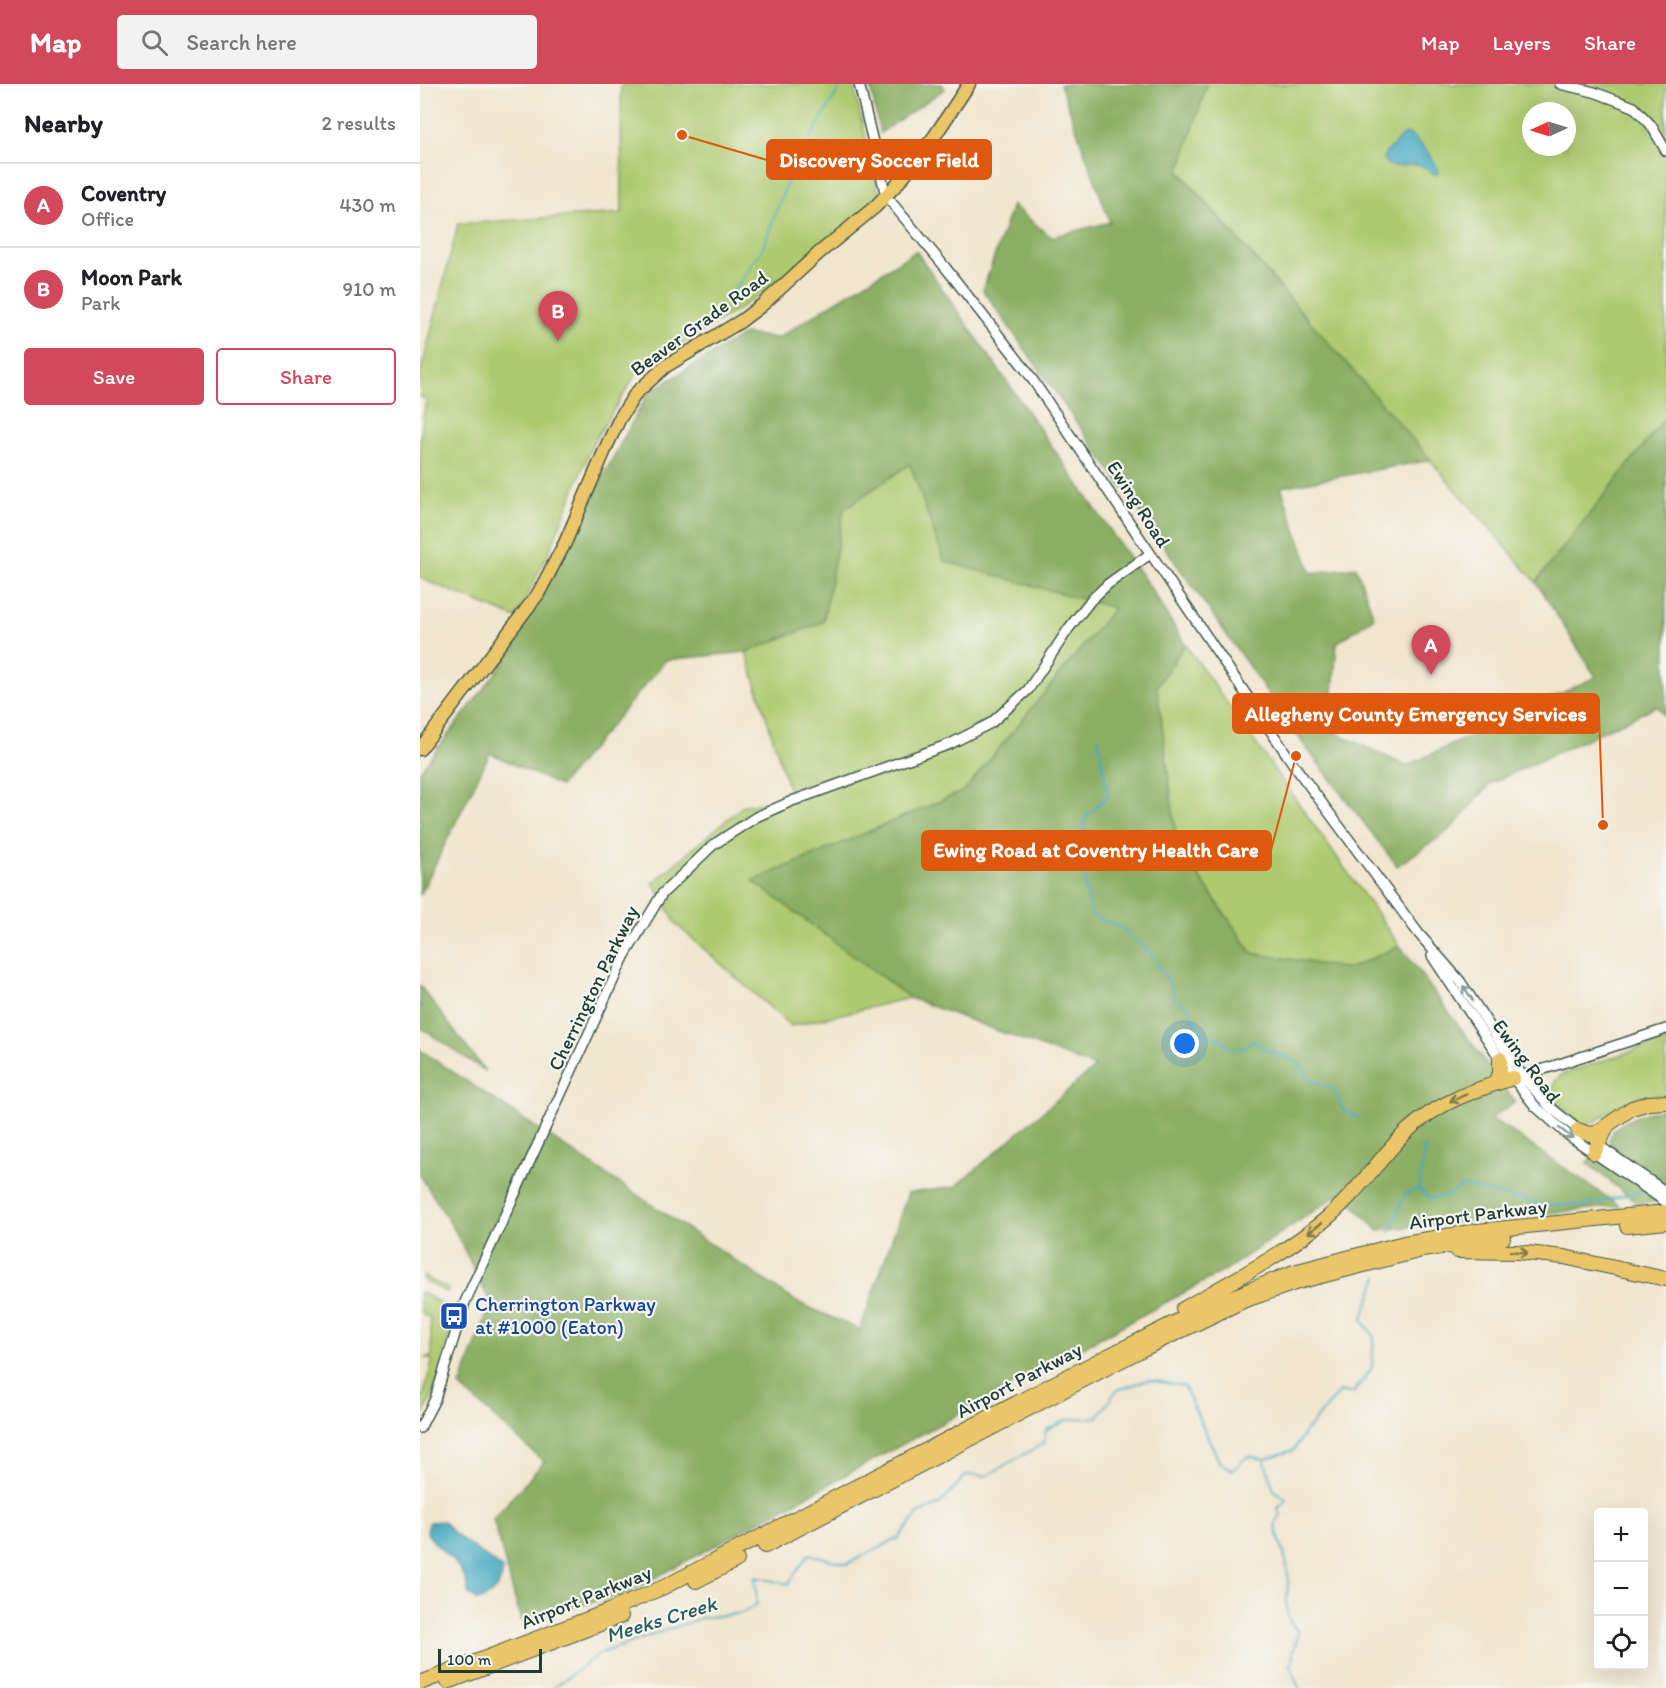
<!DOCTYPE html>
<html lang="en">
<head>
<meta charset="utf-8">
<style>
  :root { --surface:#fff; --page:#f2f2f2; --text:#202124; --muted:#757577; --line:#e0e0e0; --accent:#d1495b }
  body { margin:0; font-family:Itim,sans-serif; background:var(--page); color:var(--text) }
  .controls { position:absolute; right:18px; bottom:18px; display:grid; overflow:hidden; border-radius:6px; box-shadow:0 6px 24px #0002 }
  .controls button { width:54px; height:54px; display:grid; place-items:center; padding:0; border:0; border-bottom:2px solid var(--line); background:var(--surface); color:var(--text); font:30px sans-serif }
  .compass { position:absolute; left:1102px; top:18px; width:54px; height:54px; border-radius:50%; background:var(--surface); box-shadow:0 6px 24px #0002; rotate:266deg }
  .scale { position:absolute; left:18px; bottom:15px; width:104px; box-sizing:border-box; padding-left:6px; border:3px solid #1f3d34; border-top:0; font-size:16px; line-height:21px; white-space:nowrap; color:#1f3d34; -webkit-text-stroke:4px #f6f6f2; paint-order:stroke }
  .you { position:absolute; left:765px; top:960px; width:21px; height:21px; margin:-15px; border:4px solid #fff; border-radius:50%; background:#1a73e8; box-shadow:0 0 0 9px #1a73e833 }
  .badge { display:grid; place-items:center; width:39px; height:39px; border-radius:50%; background:var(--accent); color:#fff; font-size:20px; font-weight:700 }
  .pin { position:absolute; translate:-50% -50px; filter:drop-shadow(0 2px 3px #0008) }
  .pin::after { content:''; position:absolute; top:32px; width:21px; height:18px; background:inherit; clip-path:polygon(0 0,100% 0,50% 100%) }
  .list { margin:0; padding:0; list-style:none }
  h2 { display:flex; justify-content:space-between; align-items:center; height:78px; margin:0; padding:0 24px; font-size:26px }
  h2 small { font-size:20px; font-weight:400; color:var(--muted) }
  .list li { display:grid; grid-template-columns:39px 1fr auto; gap:18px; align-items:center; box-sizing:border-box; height:84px; padding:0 24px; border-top:2px solid var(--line) }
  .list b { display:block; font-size:22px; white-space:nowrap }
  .list p { margin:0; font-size:20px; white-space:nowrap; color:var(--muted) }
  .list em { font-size:20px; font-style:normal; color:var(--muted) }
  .actions { display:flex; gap:12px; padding:18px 24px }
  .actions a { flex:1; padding:14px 0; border:2px solid var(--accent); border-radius:6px; text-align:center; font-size:21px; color:var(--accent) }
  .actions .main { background:var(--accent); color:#fff }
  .icon { flex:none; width:33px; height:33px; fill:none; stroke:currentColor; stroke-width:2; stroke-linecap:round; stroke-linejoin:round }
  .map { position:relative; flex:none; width:1246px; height:1604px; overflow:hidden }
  header { display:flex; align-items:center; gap:36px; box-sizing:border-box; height:84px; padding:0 30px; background:var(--accent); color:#fff }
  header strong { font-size:28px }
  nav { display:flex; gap:33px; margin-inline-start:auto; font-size:21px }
  .search { width:420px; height:54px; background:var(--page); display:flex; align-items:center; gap:15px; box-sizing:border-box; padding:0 21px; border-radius:6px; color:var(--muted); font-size:22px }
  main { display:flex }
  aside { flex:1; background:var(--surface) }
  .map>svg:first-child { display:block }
  .green { fill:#aeca70; stroke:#668452; stroke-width:1.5; fill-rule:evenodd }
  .forest { fill:#8aae62; stroke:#54764b; stroke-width:1.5 }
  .water { fill:#3fa8bf; stroke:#2f727a; stroke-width:1.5 }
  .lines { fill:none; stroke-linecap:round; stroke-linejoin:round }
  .stream { stroke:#3fa8bf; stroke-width:2 }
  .minor-casing { stroke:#3e564b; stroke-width:12 }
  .major-casing { stroke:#3e564b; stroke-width:15 }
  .highway-casing { stroke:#3e564b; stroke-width:16 }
  .minor { stroke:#fff; stroke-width:9 }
  .major { stroke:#ebc669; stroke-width:12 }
  .highway { stroke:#ebc669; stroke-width:14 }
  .oneway { stroke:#8f9e9a }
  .oneway2 { stroke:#7b7b4c }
  .labels { text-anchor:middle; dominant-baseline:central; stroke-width:4.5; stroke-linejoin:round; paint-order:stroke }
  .street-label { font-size:20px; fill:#1f3d34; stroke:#f6f6f2 }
  .transit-label { font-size:20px; fill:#164399; stroke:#f6f6f2; text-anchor:start }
  .water-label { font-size:21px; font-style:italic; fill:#295d5e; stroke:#f6f6f2 }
  .leader { fill:none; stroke:#de580e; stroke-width:2 }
  .callout-dot { fill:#de580e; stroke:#f6f6f2; stroke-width:2 }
  .callout { fill:#de580e; stroke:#de580e; stroke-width:2 }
  .callout-label { font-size:21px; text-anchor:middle; font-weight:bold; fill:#fff }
</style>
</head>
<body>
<header>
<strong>Map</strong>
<div class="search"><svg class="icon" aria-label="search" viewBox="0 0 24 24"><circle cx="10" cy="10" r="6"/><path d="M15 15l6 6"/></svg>Search here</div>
<nav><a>Map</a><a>Layers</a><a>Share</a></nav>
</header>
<main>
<aside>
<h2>Nearby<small>2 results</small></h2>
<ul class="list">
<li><span class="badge">A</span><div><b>Coventry</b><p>Office</p></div><em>430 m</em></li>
<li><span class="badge">B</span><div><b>Moon Park</b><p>Park</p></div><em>910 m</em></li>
</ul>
<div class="actions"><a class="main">Save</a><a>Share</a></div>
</aside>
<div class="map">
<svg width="1246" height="1604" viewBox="0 0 1246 1604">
  <rect width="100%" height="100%" fill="#f6f6f2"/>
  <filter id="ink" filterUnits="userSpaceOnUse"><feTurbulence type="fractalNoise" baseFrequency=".0167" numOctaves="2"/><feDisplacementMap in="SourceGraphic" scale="12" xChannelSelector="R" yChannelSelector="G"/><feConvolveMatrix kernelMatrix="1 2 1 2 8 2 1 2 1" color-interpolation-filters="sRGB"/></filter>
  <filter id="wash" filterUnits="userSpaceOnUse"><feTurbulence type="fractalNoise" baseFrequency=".008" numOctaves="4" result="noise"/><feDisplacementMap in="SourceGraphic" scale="24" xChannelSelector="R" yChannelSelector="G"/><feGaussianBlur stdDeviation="1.35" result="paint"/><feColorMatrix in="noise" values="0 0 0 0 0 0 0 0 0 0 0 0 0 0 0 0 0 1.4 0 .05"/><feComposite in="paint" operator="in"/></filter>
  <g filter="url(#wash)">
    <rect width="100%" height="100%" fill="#f1e5cd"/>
    <g class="green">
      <polygon points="201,0 433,0 460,113 377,183 316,227 218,287 173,359 130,466 96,534 0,494 0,356 6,315 0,313 0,291 38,140 202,129"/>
      <path d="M787 0H1246V333L1116 498 759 87ZM1111 27H1147V63H1111Z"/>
      <polygon points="491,379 524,477 695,524 544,707 334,797 490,914 371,942 257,841 233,799 324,721 372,716 326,568 403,538 424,425"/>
      <polygon points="765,560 980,862 928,885 832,869 757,761 737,602"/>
      <path d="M1246 955V1012C1229 1011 1210 1014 1196 1023 1187 1028 1178 1039 1167 1040 1161 1041 1137 1022 1134 1015 1128 1006 1134 997 1141 991Z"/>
      <polygon points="3,1192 27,1204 28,1207 25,1208 3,1196"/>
      <polygon points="0,1208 17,1217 35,1232 12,1314 0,1337 0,1312 3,1313 4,1309 12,1278 12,1276 6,1274 12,1272 10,1232 4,1232 2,1227 0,1227"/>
    </g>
    <g class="forest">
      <polygon points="450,0 522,0 525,5 460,49"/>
      <polygon points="640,0 787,0 759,88 1011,376 861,403 891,489 936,483 954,533 917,559 910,646 986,682 1176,593 1116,498 1246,333 1246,634 1237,622 1070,700 1030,746 977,782 888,666 563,206 592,121 631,153 690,138"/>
      <polygon points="496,167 731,505 765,560 737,602 757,761 832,869 928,885 980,862 1095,1018 1071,1034 1200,1122 958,1146 921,1109 804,1187 207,1509 101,1537 73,1435 124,1378 40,1302 71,1220 34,1145 0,1091 0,966 377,1218 440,1246 488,1109 535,1103 675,983 490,914 333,797 544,707 694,524 524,477 490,380 424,425 403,538 326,568 246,576 140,702 70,669 0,811 0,687 78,586 228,309 324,250 358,254"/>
      <polygon points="0,902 65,987 0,943"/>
      <path d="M1246 1025V1117L1217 1119 1167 1079 1172 1074 1184 1080 1195 1063 1189 1057C1191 1037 1229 1027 1246 1025Z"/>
    </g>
    <g class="water">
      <path d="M989 50C1002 59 1011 71 1019 86L1017 90H1013C992 68 973 95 963 74L965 70 983 51Z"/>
      <path d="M23 1437 35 1450 83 1485C82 1501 72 1513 57 1517L48 1509C47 1481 21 1470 7 1449L9 1438Z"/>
    </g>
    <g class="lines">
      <g class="stream">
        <polyline points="307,217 342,166 372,85 422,0"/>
        <polyline points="678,653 688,711 664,735 665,802 672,832 698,842 726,864 749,898 754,914 768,923 781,950 801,955 810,964 824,965 833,956 842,964 879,979 890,996 914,1005 922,1025 939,1034"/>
        <polyline points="999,1105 1005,1061"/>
        <polyline points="970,1149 985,1110 999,1105 1010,1115 1030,1111 1042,1102 1126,1121 1169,1121 1222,1107"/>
        <path d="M844 1375 854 1406 867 1416 858 1424 861 1431 855 1441C859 1457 868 1476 868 1493 869 1512 860 1533 878 1547 878 1557 870 1568 873 1577L870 1580 878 1602 880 1604"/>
        <polyline points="133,1604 181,1569 281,1534 323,1529 337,1520 335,1493 368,1500 389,1470 427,1480 478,1454 499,1429 520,1420 546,1391 566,1392 624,1359 626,1346 647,1336 678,1333 697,1306 729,1296 764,1302 800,1379 813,1386 828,1372 844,1375 874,1366 885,1348 920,1308 933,1309 952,1284 954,1252 942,1236 958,1192"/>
      </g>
    </g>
  </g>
  <g filter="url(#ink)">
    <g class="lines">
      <g class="minor-casing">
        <g id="minor">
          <polyline points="439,0 466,112 525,183 606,286 876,684 999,850 1040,897 1103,993 1130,1023 1162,1049"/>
          <polyline points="1140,0 1174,8 1214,23 1231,41 1246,67"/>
          <polyline points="1012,872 1093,994 1115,1022 1148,1051 1246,1118"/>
          <polyline points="1100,993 1246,945"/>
          <polyline points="1175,1059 1246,1108"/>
          <polyline points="0,1344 15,1315 45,1218 204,873 242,810 293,761 336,733 372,717 530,660 571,639 608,606 649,544 671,516 688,500 730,470"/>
        </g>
      </g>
      <g class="major-casing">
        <polyline id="major" points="0,665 118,510 145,459 188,359 200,334 216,309 246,282 321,237 342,221 399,169 455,123 477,100 514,53 549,0"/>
      </g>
      <g class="highway-casing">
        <g id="highway">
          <polyline points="1073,1000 1080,991 1080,975"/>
          <polyline points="1158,1046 1169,1050 1176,1049 1212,1024 1229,1019 1246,1018"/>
          <polyline points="1174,1069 1187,1043"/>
          <polyline points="1207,1142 1246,1138"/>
          <polyline points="1037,1167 1097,1168 1144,1173 1246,1195"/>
          <path d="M763 1225C812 1197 863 1171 906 1135 937 1109 959 1075 987 1047 1017 1019 1054 1006 1093 994"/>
          <polyline points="345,1462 723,1265 823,1217 878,1198 1002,1166 1083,1154"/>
          <polyline points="276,1497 317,1476"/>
          <polyline points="28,1598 201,1532"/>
          <polyline points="0,1599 186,1528 244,1503 654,1289 774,1229 874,1188 984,1159 1057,1147 1246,1128"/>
        </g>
      </g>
      <use href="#minor" class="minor"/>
      <use href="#major" class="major"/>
      <use href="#highway" class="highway"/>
    </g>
    <defs><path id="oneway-shaft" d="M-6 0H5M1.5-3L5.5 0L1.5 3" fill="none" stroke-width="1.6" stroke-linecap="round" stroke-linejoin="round" transform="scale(1.5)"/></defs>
    <g class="oneway">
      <use href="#oneway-shaft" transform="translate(1048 909) rotate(-124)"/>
      <use href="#oneway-shaft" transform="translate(1146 1049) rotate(36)"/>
    </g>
    <g class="oneway2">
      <use href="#oneway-shaft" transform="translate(1038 1014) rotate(156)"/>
      <use href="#oneway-shaft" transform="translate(895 1144) rotate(142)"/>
      <use href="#oneway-shaft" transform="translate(1099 1168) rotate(5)"/>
    </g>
  </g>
  <defs>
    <g id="bus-square" transform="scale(1.5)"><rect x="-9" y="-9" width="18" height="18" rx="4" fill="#1a4fb4" stroke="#f6f6f2"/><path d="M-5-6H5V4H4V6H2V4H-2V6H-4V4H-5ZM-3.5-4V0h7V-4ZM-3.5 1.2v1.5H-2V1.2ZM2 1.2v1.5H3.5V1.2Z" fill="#fff"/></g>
  </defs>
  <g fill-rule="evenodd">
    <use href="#bus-square" x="34" y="1232"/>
  </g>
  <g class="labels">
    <g class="street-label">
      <text transform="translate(279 239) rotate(-36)">Beaver Grade Road</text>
      <text transform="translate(719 420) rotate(57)">Ewing Road</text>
      <text transform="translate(173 904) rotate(-64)">Cherrington Parkway</text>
      <text transform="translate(1107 977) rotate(53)">Ewing Road</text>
      <text transform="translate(1058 1130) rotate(-7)">Airport Parkway</text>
      <text transform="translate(599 1296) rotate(-28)">Airport Parkway</text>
      <text transform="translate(166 1513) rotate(-22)">Airport Parkway</text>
    </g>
    <g class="transit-label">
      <text x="55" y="1220">Cherrington Parkway<tspan x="55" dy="23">at #1000 (Eaton)</tspan></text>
    </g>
    <g class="water-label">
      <text transform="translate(241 1535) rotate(-17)">Meeks Creek</text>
    </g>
  </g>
  <path class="leader" d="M262 51L347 76M1183 741L1179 630M876 672L851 766"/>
  <g class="callout-dot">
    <circle cx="262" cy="51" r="6"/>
    <circle cx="1183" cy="741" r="6"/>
    <circle cx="876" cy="672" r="6"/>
  </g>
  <g class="callout">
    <rect x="347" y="56" width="224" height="39" rx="6"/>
    <rect x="813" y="610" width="366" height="39" rx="6"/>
    <rect x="502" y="747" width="349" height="39" rx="6"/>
  </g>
  <g class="callout-label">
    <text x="459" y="83">Discovery Soccer Field</text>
    <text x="996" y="637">Allegheny County Emergency Services</text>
    <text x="676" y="773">Ewing Road at Coventry Health Care</text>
  </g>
</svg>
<div class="controls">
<button>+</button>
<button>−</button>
<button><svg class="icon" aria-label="locate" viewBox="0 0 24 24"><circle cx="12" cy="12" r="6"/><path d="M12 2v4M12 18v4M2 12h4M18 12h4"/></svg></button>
</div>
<svg class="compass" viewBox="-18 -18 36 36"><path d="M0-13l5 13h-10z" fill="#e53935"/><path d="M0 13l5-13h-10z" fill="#757577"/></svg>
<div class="scale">100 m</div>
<div class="you"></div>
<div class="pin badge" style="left:1011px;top:591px">A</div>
<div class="pin badge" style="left:138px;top:257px">B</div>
</div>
</main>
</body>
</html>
